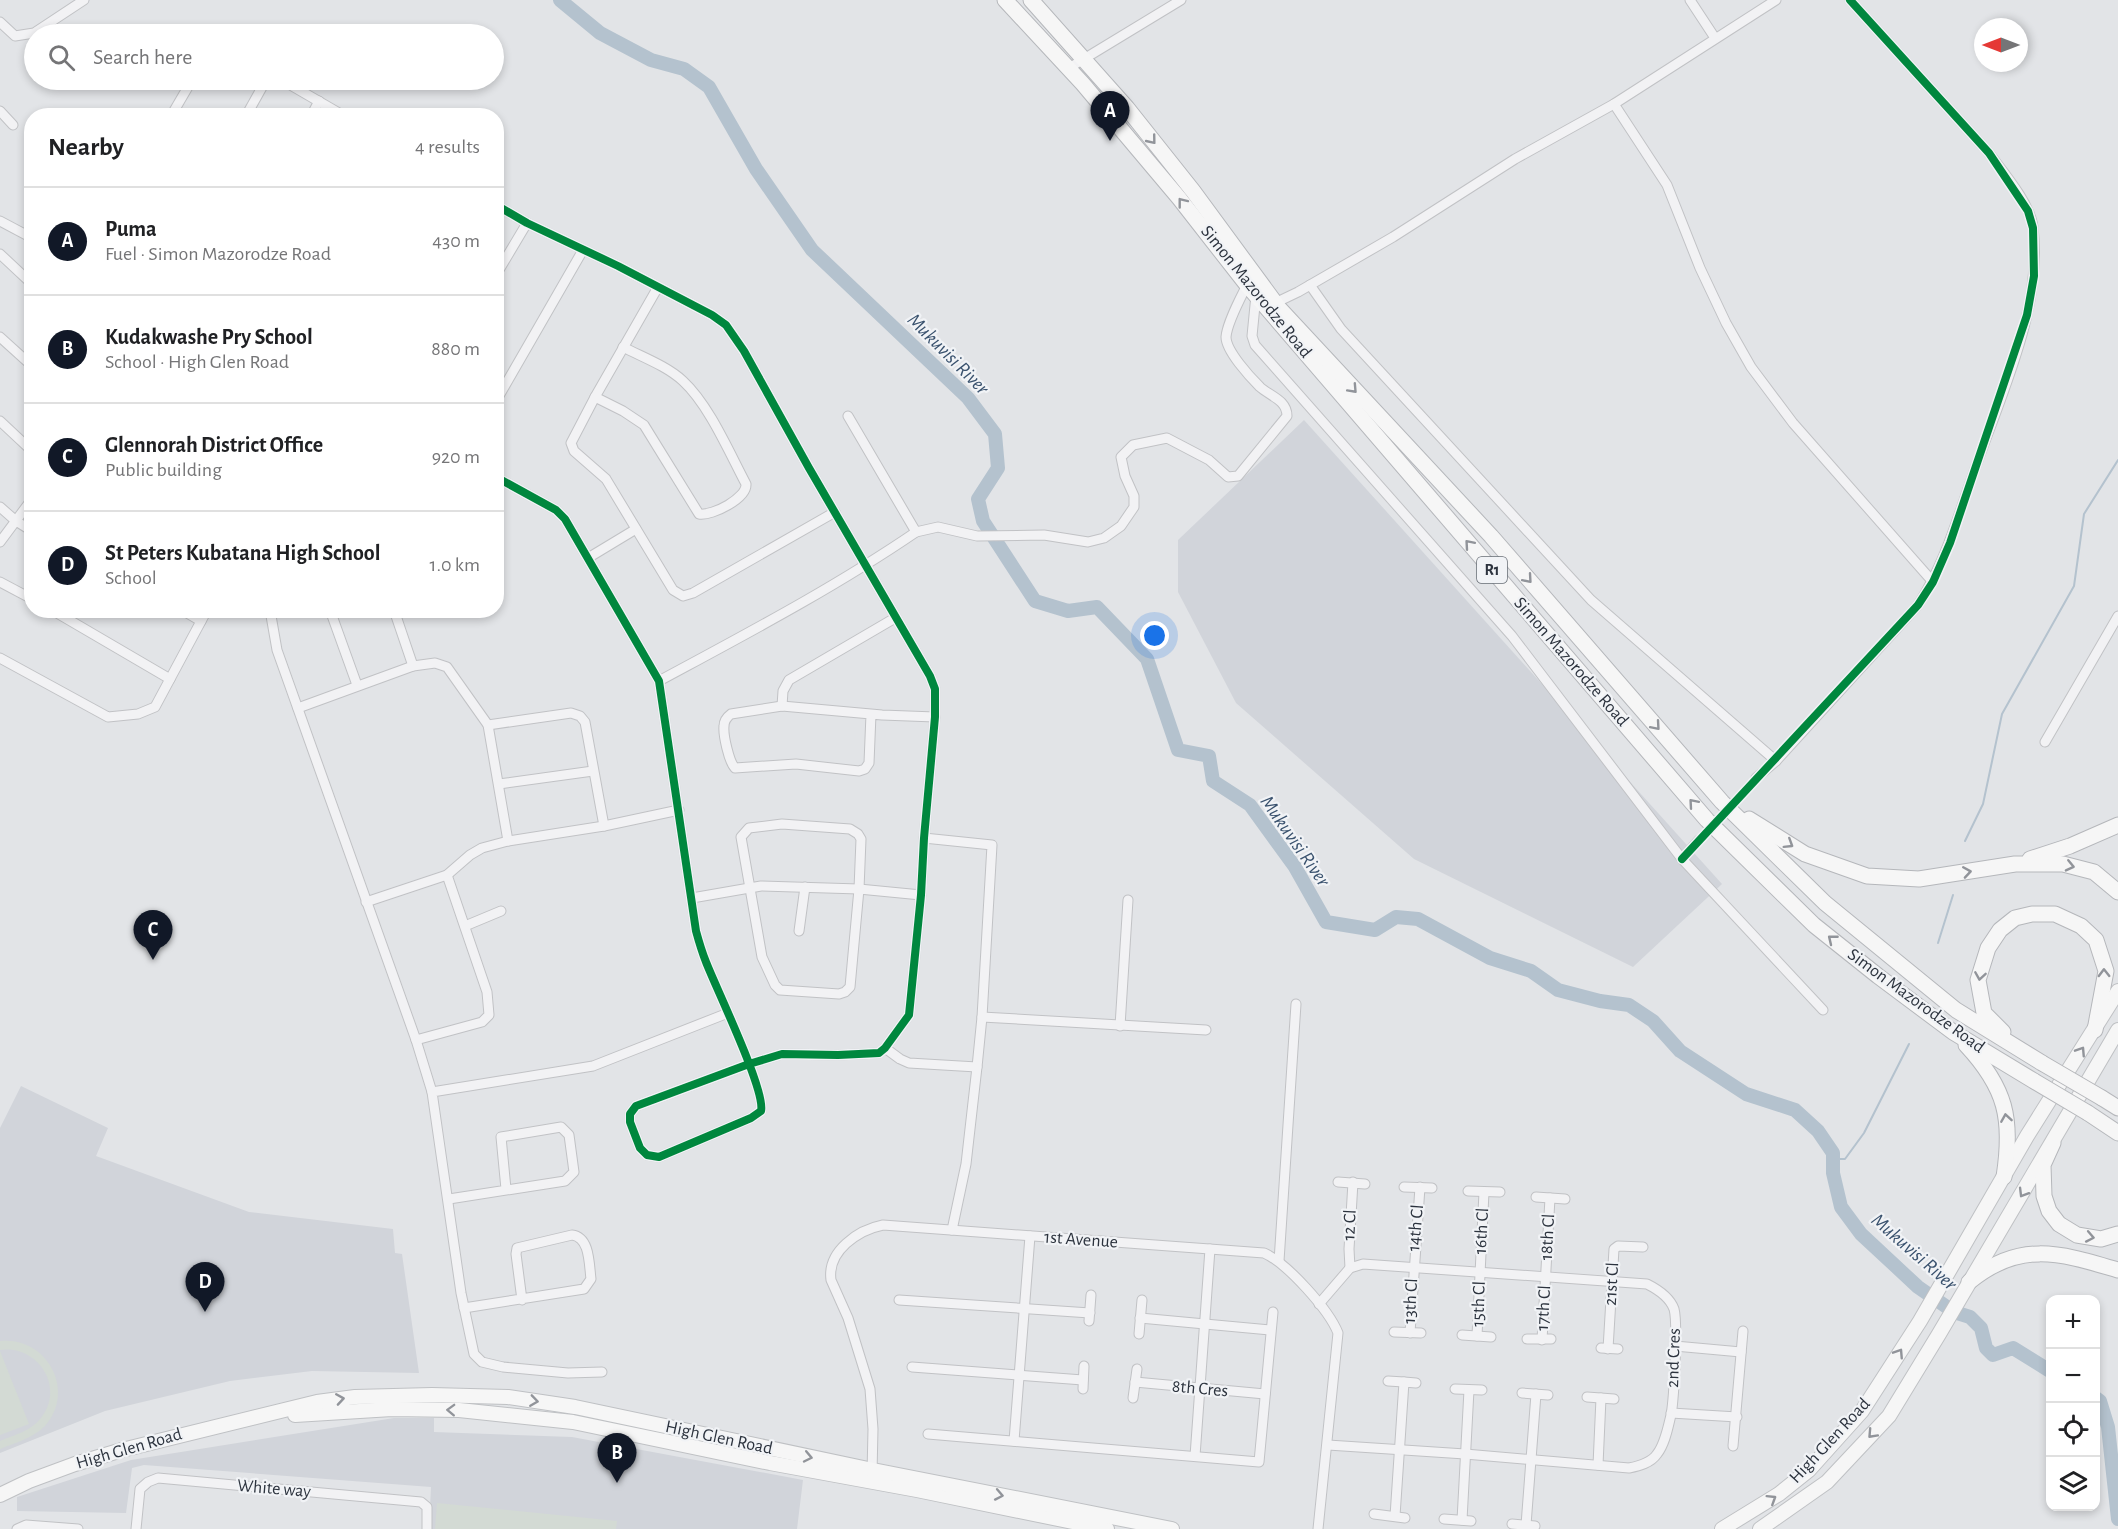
<!DOCTYPE html>
<html lang="en">
<head>
<meta charset="utf-8">
<style>
  :root { --surface:#fff; --page:#f6f6f6; --text:#202124; --muted:#757577; --line:#e0e0e0; --accent:#111827 }
  body { margin:0; font-family:"Alegreya Sans",sans-serif; background:var(--page); color:var(--text) }
  .controls { position:absolute; right:18px; bottom:18px; display:grid; overflow:hidden; border-radius:12px; box-shadow:0 3px 9px #0003 }
  .controls button { width:54px; height:54px; display:grid; place-items:center; padding:0; border:0; border-bottom:2px solid var(--line); background:var(--surface); color:var(--text); font:30px sans-serif }
  .compass { position:absolute; left:1974px; top:18px; width:54px; height:54px; border-radius:50%; background:var(--surface); box-shadow:0 3px 9px #0003; rotate:270deg }
  .you { position:absolute; left:1155px; top:636px; width:21px; height:21px; margin:-15px; border:4px solid #fff; border-radius:50%; background:#1a73e8; box-shadow:0 0 0 9px #1a73e833 }
  .badge { display:grid; place-items:center; width:39px; height:39px; border-radius:50%; background:var(--accent); color:#fff; font-size:20px; font-weight:700 }
  .pin { position:absolute; translate:-50% -50px; filter:drop-shadow(0 2px 3px #0008) }
  .pin::after { content:''; position:absolute; top:32px; width:21px; height:18px; background:inherit; clip-path:polygon(0 0,100% 0,50% 100%) }
  .list { margin:0; padding:0; list-style:none }
  h2 { display:flex; justify-content:space-between; align-items:center; height:78px; margin:0; padding:0 24px; font-size:26px }
  h2 small { font-size:20px; font-weight:400; color:var(--muted) }
  .list li { display:grid; grid-template-columns:39px 1fr auto; gap:18px; align-items:center; box-sizing:border-box; height:108px; padding:0 24px; border-top:2px solid var(--line) }
  .list b { display:block; font-size:22px; white-space:nowrap }
  .list p { margin:0; font-size:20px; white-space:nowrap; color:var(--muted) }
  .list em { font-size:20px; font-style:normal; color:var(--muted) }
  .icon { flex:none; width:33px; height:33px; fill:none; stroke:currentColor; stroke-width:2; stroke-linecap:round; stroke-linejoin:round }
  .map { position:relative; flex:none; width:2118px; height:1529px; overflow:hidden }
  .search { position:absolute; background:var(--surface); box-shadow:0 3px 9px #0003; left:24px; top:24px; width:480px; height:66px; display:flex; align-items:center; gap:15px; box-sizing:border-box; padding:0 21px; border-radius:33px; color:var(--muted); font-size:22px }
  .panel { position:absolute; background:var(--surface); box-shadow:0 3px 9px #0003; left:24px; top:108px; width:480px; height:510px; border-radius:24px }
  .map>svg:first-child { display:block }
  .built { fill:#d1d4da }
  .green { fill:#d3dad4 }
  .lines { fill:none; stroke-linecap:round; stroke-linejoin:round }
  .stream { stroke:#b4c2ce; stroke-width:2 }
  .river { stroke:#b4c2ce; stroke-width:14 }
  .minor-tunnel { stroke:#bec1c5; stroke-width:9; stroke-dasharray:9 4.5; stroke-linecap:butt }
  .minor-casing { stroke:#c1c2c5; stroke-width:11 }
  .primary-casing { stroke:#bfc1c4; stroke-width:16 }
  .trunk-casing { stroke:#b5b7bb; stroke-width:17 }
  .minor { stroke:#f2f2f4; stroke-width:9 }
  .primary { stroke:#f6f6f6; stroke-width:14 }
  .trunk { stroke:#f6f6f6; stroke-width:15 }
  .trunk-bridge-casing { stroke:#b5b7bb; stroke-width:17; stroke-linecap:butt }
  .trunk-bridge { stroke:#f6f6f6; stroke-width:15 }
  .cycleway-casing { stroke:#f1f3f6; stroke-width:11 }
  .cycleway { stroke:#00873e; stroke-width:8 }
  .oneway { stroke:#91949a }
  .labels { text-anchor:middle; dominant-baseline:central; stroke-width:4.5; stroke-linejoin:round; paint-order:stroke }
  .shield { fill:#f1f3f6; stroke:#676d75; stroke-width:1.5 }
  .shield-label { font-size:16px; font-weight:bold; fill:#2c333e }
  .street-label { font-size:18px; fill:#2c333e; stroke:#f1f3f6 }
  .water-label { font-size:20px; font-style:italic; fill:#3a526e; stroke:#f1f3f6 }
</style>
</head>
<body>
<div class="map">
<svg width="2118" height="1529" viewBox="0 0 2118 1529">
  <rect width="100%" height="100%" fill="#e2e4e7"/>
  <g class="built">
    <polygon points="1304,420 1722,884 1633,967 1414,859 1236,703 1178,592 1178,540"/>
    <polygon points="21,1086 108,1128 96,1156 249,1212 393,1229 395,1253 402,1254 419,1373 312,1371 230,1381 105,1411 0,1453 0,1128"/>
    <polygon points="394,1418 434,1418 434,1432 572,1437 803,1480 797,1529 429,1529 431,1487 144,1465 132,1468 126,1513 17,1511 17,1497 131,1460"/>
  </g>
  <g class="green">
    <path d="M0 1341C46 1336 77 1390 45 1426 33 1438 15 1443 0 1449V1441C14 1435 31 1431 41 1418 66 1387 37 1344 0 1350Z"/>
    <polygon points="0,1351 29,1424 0,1435"/>
    <polygon points="437,1503 617,1521 616,1529 435,1529"/>
  </g>
  <g class="lines">
    <g class="stream">
      <polyline points="1965,841 1983,804 2002,714 2074,586 2084,514 2118,460"/>
      <polyline points="1938,943 1953,895"/>
      <polyline points="1833,1159 1845,1159 1864,1133 1909,1044"/>
    </g>
    <g class="river">
      <polyline points="560,0 600,33 651,60 684,69 709,87 756,169 812,250 968,398 995,434 998,468 978,499 983,521 1035,601 1068,611 1097,607 1147,659 1178,750 1209,756 1213,781 1250,805 1295,867 1326,922 1375,930 1396,917 1418,919 1490,958 1531,971 1558,990 1600,1001 1629,1005 1653,1021 1680,1051 1746,1094 1795,1110 1818,1131 1833,1153 1833,1173 1841,1207 1861,1234 1918,1287 1954,1312 1970,1317 1981,1328 1986,1348 1993,1355 2013,1348 2050,1371"/>
      <polyline points="2096,1398 2100,1401 2108,1427 2118,1519"/>
    </g>
    <polyline class="minor-tunnel" points="1699,840 1756,778"/>
    <g class="minor-casing">
      <g id="minor">
        <polyline points="1690,0 1715,38"/>
        <polyline points="0,22 15,36 34,33 84,0"/>
        <polyline points="1069,68 1181,0"/>
        <polyline points="282,80 344,116"/>
        <polyline points="1614,104 1667,185 1700,268 1726,323 1751,367 1793,423 1933,582"/>
        <polyline points="0,111 13,125"/>
        <polyline points="171,116 192,80"/>
        <polyline points="246,116 266,80"/>
        <polyline points="311,116 319,101"/>
        <path d="M496 205 527 223 618 266 712 315 726 325 744 351 809 468 930 676 935 689V717L924 838 921 895 909 1015 885 1048 879 1053 838 1055 782 1054 749 1064 636 1106 630 1114V1122L640 1148 647 1155 659 1157 751 1118 761 1111C766 1091 716 988 706 962 702 952 699 942 696 931L659 681 565 519 556 510 496 477"/>
        <polyline points="0,221 32,238"/>
        <polyline points="0,254 32,284"/>
        <polyline points="496,275 527,223"/>
        <polyline points="1310,285 1341,329 1591,600 1776,761"/>
        <polyline points="658,287 595,397 571,443 574,451 606,479 673,590 683,596 693,593 835,512"/>
        <polyline points="1256,295 1252,336 1255,345 1512,636 1682,859 1823,1010"/>
        <polyline points="1275,303 1298,292 1393,237 1515,159 1614,104 1776,0"/>
        <polyline points="0,337 32,366"/>
        <path d="M595 397 623 411 644 425 699 514C713 516 747 498 746 484 729 452 709 405 683 381 667 366 642 357 623 347"/>
        <polyline points="496,401 583,250"/>
        <polyline points="0,421 32,451"/>
        <polyline points="0,507 16,521 32,531"/>
        <path d="M916 532 938 527 977 536 1044 535 1088 542 1104 538 1121 526 1134 507V496L1125 476 1121 457 1133 445 1167 438 1209 460 1228 477 1238 476 1287 416C1287 400 1270 396 1260 387 1250 377 1226 351 1226 337 1227 323 1240 299 1247 285"/>
        <polyline points="0,542 32,499"/>
        <polyline points="588,558 636,529"/>
        <polyline points="0,582 32,599"/>
        <polyline points="52,610 170,679"/>
        <polyline points="182,610 201,621"/>
        <polyline points="270,610 277,650 416,1040 432,1092"/>
        <polyline points="330,610 357,685"/>
        <polyline points="394,610 413,666"/>
        <polyline points="0,658 108,717 138,714 155,707 207,610"/>
        <path d="M659 681C746 634 834 588 916 532L848 416"/>
        <polyline points="782,706 783,691 789,680 895,618"/>
        <polyline points="298,708 413,666 435,663 447,667 488,725 508,841"/>
        <path d="M871 714 869 763 865 769 859 771 796 764 735 768C729 762 723 735 724 726 724 720 727 717 731 714L782 706 882 715 935 717"/>
        <polyline points="488,725 571,713 580,716 585,722 604,826"/>
        <polyline points="2045,742 2118,616"/>
        <path d="M1756 778 1776 761 1918 605C1946 562 1959 513 1976 466 2002 392 2043 307 2033 227 2030 203 2003 172 1989 153L1850 0"/>
        <polyline points="499,784 593,771"/>
        <polygon points="782,824 850,829 858,834 861,839 859,889 850,987 845,992 839,994 780,990 775,985 762,957 741,837 749,828"/>
        <polyline points="1682,859 1699,840"/>
        <polyline points="692,898 761,886 859,889 921,895"/>
        <polyline points="366,902 447,875 470,855 482,848 508,841 604,826 679,810"/>
        <polyline points="465,926 501,911"/>
        <polyline points="799,931 805,887"/>
        <polyline points="982,1017 1206,1030"/>
        <polyline points="1120,1026 1128,900"/>
        <polyline points="416,1040 482,1022 489,1015 487,992 447,875"/>
        <polyline points="885,1048 900,1059 909,1063 977,1067 982,1017 992,845 924,838"/>
        <polyline points="1338,1182 1365,1184"/>
        <polyline points="1404,1187 1432,1188"/>
        <polyline points="1468,1191 1500,1192"/>
        <polyline points="1536,1197 1565,1199"/>
        <polyline points="449,1199 565,1181 574,1172 569,1135 561,1127 501,1137 506,1189"/>
        <polyline points="952,1230 966,1164 977,1067"/>
        <polyline points="1279,1261 1296,1004"/>
        <polyline points="1350,1268 1349,1249 1353,1182"/>
        <polyline points="899,1300 1090,1313"/>
        <path d="M1319 1304 1350 1268 1363 1264 1647 1284C1657 1289 1670 1298 1674 1309 1678 1323 1674 1399 1671 1415 1668 1427 1665 1444 1657 1454 1651 1463 1639 1466 1629 1468L1465 1454 1328 1445"/>
        <path d="M464 1308 584 1289 591 1279C589 1264 590 1237 572 1235L517 1248 516 1254 522 1300"/>
        <polyline points="1140,1318 1270,1330"/>
        <polyline points="1089,1321 1091,1295"/>
        <polyline points="1394,1332 1421,1333"/>
        <polyline points="1410,1333 1420,1187"/>
        <polyline points="1139,1334 1142,1300"/>
        <polyline points="1462,1335 1491,1337"/>
        <polyline points="1477,1336 1484,1192"/>
        <polyline points="1527,1339 1551,1339"/>
        <polyline points="1542,1340 1550,1198"/>
        <polyline points="1675,1346 1741,1352"/>
        <polyline points="1601,1348 1618,1349"/>
        <polyline points="1608,1349 1614,1249 1618,1246 1643,1247"/>
        <polyline points="912,1367 1083,1380"/>
        <polyline points="602,1372 568,1373 503,1367 482,1362 474,1354 461,1293 432,1092 593,1066 728,1013"/>
        <polyline points="1388,1381 1404,1382"/>
        <polyline points="1135,1382 1265,1394"/>
        <polyline points="1083,1389 1084,1366"/>
        <polyline points="1455,1389 1482,1390"/>
        <polyline points="1522,1393 1548,1395"/>
        <polyline points="1587,1397 1614,1399"/>
        <polyline points="1133,1398 1137,1369"/>
        <polyline points="1671,1413 1737,1417"/>
        <polyline points="928,1434 1259,1462 1273,1312"/>
        <polyline points="1014,1441 1030,1236"/>
        <polyline points="1733,1446 1743,1331"/>
        <polyline points="1195,1456 1210,1249"/>
        <polyline points="1598,1465 1601,1398"/>
        <path d="M872 1474 873 1429 870 1389 848 1318 831 1280C827 1251 858 1230 883 1225L1264 1253C1287 1263 1329 1310 1338 1333L1318 1529"/>
        <polyline points="1374,1514 1405,1518"/>
        <polyline points="1395,1516 1404,1382 1416,1383"/>
        <polyline points="1444,1519 1471,1521"/>
        <polyline points="1462,1520 1469,1390"/>
        <polyline points="1512,1524 1535,1526"/>
        <polyline points="1526,1525 1536,1394"/>
        <polyline points="17,1529 26,1525 78,1529"/>
        <polyline points="136,1529 140,1489 148,1482 158,1478 421,1502 427,1507 427,1529"/>
      </g>
    </g>
    <g class="primary-casing">
      <g id="primary">
        <polyline points="295,1415 392,1409 459,1410 573,1422 770,1463 917,1490 1107,1529"/>
        <polyline points="0,1495 29,1481 75,1464 122,1450 317,1402 355,1397 432,1395 508,1397 575,1407 873,1470 1172,1529"/>
        <polyline points="1722,1529 1779,1494 1809,1470 1862,1411 1920,1321 2027,1136 2118,991"/>
        <polyline points="1760,1529 1827,1482 1889,1416 1939,1334 2118,1030"/>
      </g>
    </g>
    <g class="trunk-casing">
      <g id="trunk">
        <polyline points="1005,0 1083,84 1179,198 1247,285 1707,820 1814,925 1878,976 1953,1032 2034,1081"/>
        <polyline points="1031,0 1127,108 1193,191 1279,308 1491,536 1722,802 1825,903 1956,1010 2042,1063"/>
        <polyline points="1749,819 1805,854 1867,876 1919,879 2015,864 2063,864 2094,872 2118,892"/>
        <polyline points="2030,859 2070,846 2118,825"/>
        <polyline points="2003,1032 1984,1013 1978,980 1988,948 2000,930 2015,918 2032,914 2055,914 2081,926 2096,940 2106,971 2095,1030"/>
        <path d="M1966 1045C2006 1088 2013 1119 2004 1177"/>
        <polyline points="2102,1098 2118,1108"/>
        <polyline points="2088,1113 2118,1133"/>
        <polyline points="2053,1143 2043,1165 2044,1196 2049,1211 2059,1224 2077,1235 2101,1239 2118,1234"/>
        <path d="M1969 1282C2020 1240 2060 1253 2118 1270"/>
      </g>
    </g>
    <use href="#minor" class="minor"/>
    <use href="#primary" class="primary"/>
    <use href="#trunk" class="trunk"/>
    <g class="trunk-bridge-casing">
      <g id="trunk-bridge">
        <polyline points="2042,1063 2102,1098"/>
        <polyline points="2034,1081 2088,1113"/>
      </g>
    </g>
    <use href="#trunk-bridge" class="trunk-bridge"/>
    <g class="cycleway-casing">
      <g id="cycleway">
        <path d="M496 205 527 223 618 266 712 315 726 325 744 351 809 468 930 676 935 689V717L924 838 921 895 909 1015 885 1048 879 1053 838 1055 782 1054 749 1064 636 1106 630 1114V1122L640 1148 647 1155 659 1157 751 1118 761 1111C766 1091 716 988 706 962 702 952 699 942 696 931L659 681 565 519 556 510 496 477"/>
        <polyline points="1682,859 1918,605 1933,582 1950,543 2027,315 2034,276 2033,228 2028,211 1989,153 1850,0"/>
      </g>
    </g>
    <use href="#cycleway" class="cycleway"/>
  </g>
  <defs><path id="oneway-chevron" d="M-2-3.5L2.5 0L-2 3.5" fill="none" stroke-width="1.6" stroke-linecap="round" stroke-linejoin="round" transform="scale(1.5)"/></defs>
  <g class="oneway">
    <use href="#oneway-chevron" transform="translate(1152 140) rotate(51)"/>
    <use href="#oneway-chevron" transform="translate(1182 202) rotate(-128)"/>
    <use href="#oneway-chevron" transform="translate(1353 389) rotate(47)"/>
    <use href="#oneway-chevron" transform="translate(1469 544) rotate(-131)"/>
    <use href="#oneway-chevron" transform="translate(1528 579) rotate(49)"/>
    <use href="#oneway-chevron" transform="translate(1656 726) rotate(49)"/>
    <use href="#oneway-chevron" transform="translate(1693 803) rotate(-131)"/>
    <use href="#oneway-chevron" transform="translate(1789 844) rotate(32)"/>
    <use href="#oneway-chevron" transform="translate(2070 866) rotate(13)"/>
    <use href="#oneway-chevron" transform="translate(1967 872) rotate(-9)"/>
    <use href="#oneway-chevron" transform="translate(1832 939) rotate(-141)"/>
    <use href="#oneway-chevron" transform="translate(2104 973) rotate(-91)"/>
    <use href="#oneway-chevron" transform="translate(1980 976) rotate(99)"/>
    <use href="#oneway-chevron" transform="translate(2081 1051) rotate(-57)"/>
    <use href="#oneway-chevron" transform="translate(2006 1118) rotate(-99)"/>
    <use href="#oneway-chevron" transform="translate(2023 1193) rotate(121)"/>
    <use href="#oneway-chevron" transform="translate(2090 1237) rotate(11)"/>
    <use href="#oneway-chevron" transform="translate(1899 1353) rotate(-57)"/>
    <use href="#oneway-chevron" transform="translate(340 1399) rotate(-9)"/>
    <use href="#oneway-chevron" transform="translate(534 1401) rotate(8)"/>
    <use href="#oneway-chevron" transform="translate(451 1410) rotate(-178)"/>
    <use href="#oneway-chevron" transform="translate(1872 1434) rotate(133)"/>
    <use href="#oneway-chevron" transform="translate(808 1457) rotate(12)"/>
    <use href="#oneway-chevron" transform="translate(999 1495) rotate(11)"/>
    <use href="#oneway-chevron" transform="translate(1772 1499) rotate(-32)"/>
  </g>
  <g class="labels">
    <rect class="shield" x="1477" y="557" width="30" height="26" rx="4.5"/>
    <g class="shield-label">
      <text x="1492" y="570">R1</text>
    </g>
    <g class="street-label">
      <text transform="translate(1256 292) rotate(51)">Simon Mazorodze Road</text>
      <text transform="translate(1571 662) rotate(49)">Simon Mazorodze Road</text>
      <text transform="translate(1916 1001) rotate(36)">Simon Mazorodze Road</text>
      <text transform="translate(1350 1225) rotate(-87)">12 Cl</text>
      <text transform="translate(1416 1228) rotate(-85)">14th Cl</text>
      <text transform="translate(1482 1231) rotate(-87)">16th Cl</text>
      <text transform="translate(1548 1237) rotate(-87)">18th Cl</text>
      <text transform="translate(1081 1240) rotate(4)">1st Avenue</text>
      <text transform="translate(1612 1284) rotate(-87)">21st Cl</text>
      <text transform="translate(1411 1301) rotate(-87)">13th Cl</text>
      <text transform="translate(1479 1304) rotate(-88)">15th Cl</text>
      <text transform="translate(1544 1308) rotate(-87)">17th Cl</text>
      <text transform="translate(1674 1358) rotate(-88)">2nd Cres</text>
      <text transform="translate(1200 1389) rotate(5)">8th Cres</text>
      <text transform="translate(719 1438) rotate(12)">High Glen Road</text>
      <text transform="translate(1830 1441) rotate(-47)">High Glen Road</text>
      <text transform="translate(129 1449) rotate(-16)">High Glen Road</text>
      <text transform="translate(274 1489) rotate(5)">White way</text>
    </g>
    <g class="water-label">
      <text transform="translate(948 354) rotate(45)">Mukuvisi River</text>
      <text transform="translate(1295 841) rotate(55)">Mukuvisi River</text>
      <text transform="translate(1914 1252) rotate(41)">Mukuvisi River</text>
    </g>
  </g>
</svg>
<div class="controls">
<button>+</button>
<button>−</button>
<button><svg class="icon" aria-label="locate" viewBox="0 0 24 24"><circle cx="12" cy="12" r="6"/><path d="M12 2v4M12 18v4M2 12h4M18 12h4"/></svg></button>
<button><svg class="icon" aria-label="layers" viewBox="0 0 24 24"><path d="M12 4l9 5-9 5-9-5zM3 14l9 5 9-5"/></svg></button>
</div>
<svg class="compass" viewBox="-18 -18 36 36"><path d="M0-13l5 13h-10z" fill="#e53935"/><path d="M0 13l5-13h-10z" fill="#757577"/></svg>
<div class="you"></div>
<div class="pin badge" style="left:1110px;top:141px">A</div>
<div class="pin badge" style="left:617px;top:1483px">B</div>
<div class="pin badge" style="left:153px;top:960px">C</div>
<div class="pin badge" style="left:205px;top:1312px">D</div>
<div class="search"><svg class="icon" aria-label="search" viewBox="0 0 24 24"><circle cx="10" cy="10" r="6"/><path d="M15 15l6 6"/></svg>Search here</div>
<section class="panel">
<h2>Nearby<small>4 results</small></h2>
<ul class="list">
<li><span class="badge">A</span><div><b>Puma</b><p>Fuel · Simon Mazorodze Road</p></div><em>430 m</em></li>
<li><span class="badge">B</span><div><b>Kudakwashe Pry School</b><p>School · High Glen Road</p></div><em>880 m</em></li>
<li><span class="badge">C</span><div><b>Glennorah District Office</b><p>Public building</p></div><em>920 m</em></li>
<li><span class="badge">D</span><div><b>St Peters Kubatana High School</b><p>School</p></div><em>1.0 km</em></li>
</ul>
</section>
</div>
</body>
</html>
